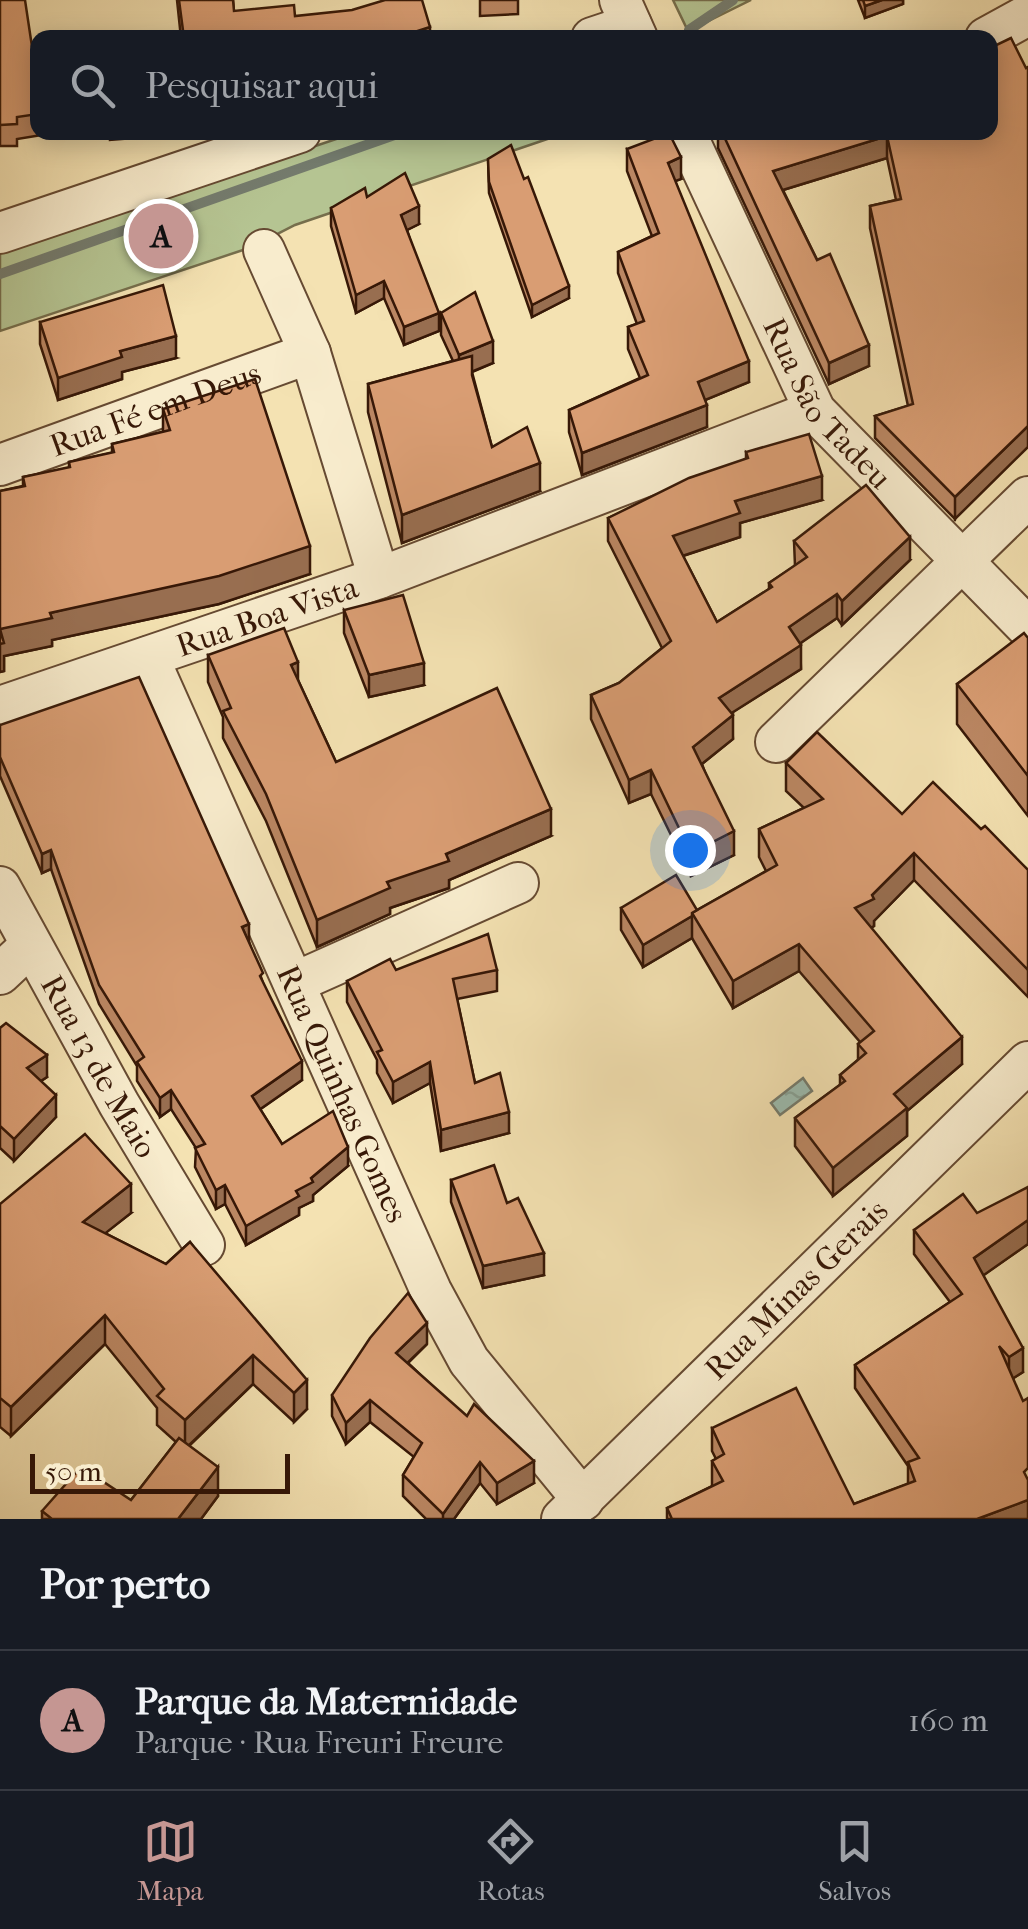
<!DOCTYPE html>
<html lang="pt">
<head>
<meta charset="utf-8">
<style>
  :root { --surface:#171b24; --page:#20242c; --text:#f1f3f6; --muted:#9ea1a6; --line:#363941; --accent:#c59692 }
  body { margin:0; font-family:"IM FELL French Canon",serif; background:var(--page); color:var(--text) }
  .scale { position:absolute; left:30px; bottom:25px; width:260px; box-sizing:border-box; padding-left:10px; border:5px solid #371807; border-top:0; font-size:28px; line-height:35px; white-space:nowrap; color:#371807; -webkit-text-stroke:8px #f8eccd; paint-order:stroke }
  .you { position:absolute; left:690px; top:850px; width:35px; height:35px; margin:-25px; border:8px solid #fff; border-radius:50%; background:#1a73e8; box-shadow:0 0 0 15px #1a73e833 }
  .badge { display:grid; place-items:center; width:65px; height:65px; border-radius:50%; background:var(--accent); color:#111; font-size:32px; font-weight:700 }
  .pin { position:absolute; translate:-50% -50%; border:5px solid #fff; box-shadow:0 2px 10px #0006 }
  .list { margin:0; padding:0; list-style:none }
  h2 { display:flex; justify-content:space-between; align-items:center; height:130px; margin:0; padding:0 40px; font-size:42px }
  h2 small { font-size:32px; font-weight:400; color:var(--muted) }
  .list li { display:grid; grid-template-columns:65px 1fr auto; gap:30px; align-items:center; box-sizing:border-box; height:140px; padding:0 40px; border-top:2px solid var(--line) }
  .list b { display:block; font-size:38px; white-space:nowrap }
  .list p { margin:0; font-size:32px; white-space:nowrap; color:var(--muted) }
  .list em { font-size:32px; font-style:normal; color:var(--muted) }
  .icon { flex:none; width:55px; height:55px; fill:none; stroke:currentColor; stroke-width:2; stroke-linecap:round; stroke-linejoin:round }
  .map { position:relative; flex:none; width:1028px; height:1519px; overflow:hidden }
  .search { position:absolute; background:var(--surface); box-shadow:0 5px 25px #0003; left:30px; right:30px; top:30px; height:110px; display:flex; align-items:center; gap:25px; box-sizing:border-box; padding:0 35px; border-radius:20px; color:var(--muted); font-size:38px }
  .sheet { height:270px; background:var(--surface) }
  nav { display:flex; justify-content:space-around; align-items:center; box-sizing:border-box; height:140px; border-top:2px solid var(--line); background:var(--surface); font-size:28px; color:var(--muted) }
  nav a { display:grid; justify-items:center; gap:5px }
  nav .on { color:var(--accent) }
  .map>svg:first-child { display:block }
  .green { fill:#b5c492; stroke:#766e4c; stroke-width:2.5 }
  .water { fill:url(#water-ripples); stroke:#747b6d; stroke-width:2.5 }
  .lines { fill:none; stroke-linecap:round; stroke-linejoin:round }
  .stream { stroke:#747b6d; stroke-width:10 }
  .minor-casing { stroke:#664a32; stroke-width:44 }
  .minor { stroke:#f8eccd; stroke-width:40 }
  .wall { fill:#bb8763; stroke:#371807; stroke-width:2.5 }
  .shaded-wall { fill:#986e50; stroke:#371807; stroke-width:2.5 }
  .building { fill:#d99d73; stroke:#371807; stroke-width:2.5 }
  .labels { text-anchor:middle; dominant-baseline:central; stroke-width:10; stroke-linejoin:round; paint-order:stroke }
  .street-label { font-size:32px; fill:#371807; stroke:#f8eccd }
</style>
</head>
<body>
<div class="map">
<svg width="1028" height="1519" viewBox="0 0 1028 1519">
  <defs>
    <pattern id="water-ripples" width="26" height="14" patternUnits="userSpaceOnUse" patternTransform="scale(2.5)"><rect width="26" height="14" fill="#9cbdb1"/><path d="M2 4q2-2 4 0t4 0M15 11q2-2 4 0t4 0" fill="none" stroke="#87a297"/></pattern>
  </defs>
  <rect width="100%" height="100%" fill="#f4e2b2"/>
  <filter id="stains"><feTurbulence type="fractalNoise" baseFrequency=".002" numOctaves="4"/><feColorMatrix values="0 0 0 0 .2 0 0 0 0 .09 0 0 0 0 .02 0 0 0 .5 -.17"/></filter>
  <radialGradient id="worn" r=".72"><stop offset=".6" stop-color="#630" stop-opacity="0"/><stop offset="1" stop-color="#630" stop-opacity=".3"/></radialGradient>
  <g class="green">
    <polygon points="673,0 751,0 688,31"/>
    <polygon points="354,133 565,133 295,225 252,247 0,331 0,252"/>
  </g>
  <polygon class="water" points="803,1078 812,1091 780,1115 771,1103"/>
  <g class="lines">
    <g class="stream">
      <polyline points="689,30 733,0"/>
      <polyline points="0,274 403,132"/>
    </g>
    <g class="minor-casing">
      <g id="minor">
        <polyline points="620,0 637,38"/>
        <polyline points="592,38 631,25"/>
        <polyline points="986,38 1028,15"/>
        <path id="s1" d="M685 132 815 411 1028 628"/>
        <polyline points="0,233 300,132"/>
        <polyline points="264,250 310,353 379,578"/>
        <path id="s2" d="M0 465 310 353"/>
        <path id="s3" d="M148 657 431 1291 469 1361 583 1500"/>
        <path id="s4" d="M0 707 379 578 815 411"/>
        <polyline points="776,742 1028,497"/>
        <path id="s5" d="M0 887 119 1104 204 1245"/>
        <polyline points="0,974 30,946"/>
        <polyline points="294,983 518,883"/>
        <path id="s6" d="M562 1519 1028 1062"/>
      </g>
    </g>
    <use href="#minor" class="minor"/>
  </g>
  <g class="wall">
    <polygon points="0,0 34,60 38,59 38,132 60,132 17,139 17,146 0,146"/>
    <polygon points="177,0 233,0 234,11 295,16 430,38 181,38"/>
    <polygon points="480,0 518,0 518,14 480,16"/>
    <polygon points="858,0 903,0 903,4 865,18"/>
    <polygon points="1011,38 955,519 875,438 875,416 908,406 870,228 870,206 896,200 887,158 783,190 869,366 829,384 718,148 718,132 990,132"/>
    <polygon points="110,132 171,132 171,135 110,140"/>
    <polygon points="627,149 681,179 675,181 749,382 705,400 707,427 582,475 569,432 569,410 640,378 628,349 628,327 637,324 618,273 618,252 652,236 627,171"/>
    <polygon points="488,159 569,298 532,317 489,193"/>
    <polygon points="367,197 419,224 407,230 439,331 404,345 384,298 356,313 331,226 331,208"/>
    <polygon points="441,313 493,363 472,372 492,447 540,491 402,543 368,412 368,384 453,361 441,335"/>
    <polygon points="40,322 176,358 122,372 122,379 58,400 40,344"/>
    <polygon points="163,409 310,574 219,604 52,640 52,646 4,656 4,671 0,672 0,491 23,486 23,477 69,468 69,462 112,453 112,444 163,432"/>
    <polygon points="746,452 822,500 740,523 740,537 683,556 717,622 769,589 769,583 795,566 794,541 910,560 842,625 837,618 800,643 801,669 731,713 733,739 702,764 734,855 691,876 651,794 629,803 591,719 591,695 619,683 662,648 608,541 608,518 746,459"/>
    <polygon points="344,610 424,685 369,697 344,633"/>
    <polygon points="1028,638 1028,816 957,724 957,684"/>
    <polygon points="208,655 298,680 336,762 551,836 449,880 449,888 390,908 390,914 317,947 266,821 223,738 223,717 208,682"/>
    <polygon points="0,725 249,942 263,983 302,1080 260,1109 282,1144 348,1166 313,1195 313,1201 299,1208 299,1215 246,1245 225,1204 216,1209 195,1167 196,1148 171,1109 160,1117 137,1081 137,1066 99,1004 51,869 42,873 0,776"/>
    <polygon points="786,763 902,814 981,829 1028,870 1028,997 914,880 874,921 874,926 871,928 962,1064 907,1111 907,1136 833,1196 795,1146 795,1118 840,1085 840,1075 858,1060 858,1044 860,1042 799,971 733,1008 692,938 643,967 621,930 621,908 697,910 766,871 759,857 759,829 804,808 786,791"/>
    <polygon points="396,970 497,970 497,991 457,999 475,1083 509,1133 441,1151 430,1083 393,1103 377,1073 377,1060 347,1002 347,981"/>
    <polygon points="0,1028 47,1077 41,1081 56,1117 14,1161 0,1148"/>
    <polygon points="451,1180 507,1203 544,1275 483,1288 451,1202"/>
    <polygon points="0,1204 131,1213 105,1233 166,1264 190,1242 307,1409 294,1422 253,1384 189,1446 218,1496 201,1519 42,1519 42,1511 131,1500 176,1442 157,1425 157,1408 105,1344 11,1436 0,1427"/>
    <polygon points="977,1213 1028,1244 983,1275 1023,1372 1013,1378 1028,1519 667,1519 667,1508 712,1486 712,1461 716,1459 712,1451 712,1428 854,1504 908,1484 908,1466 855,1388 855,1365 950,1302 914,1254 914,1230"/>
    <polygon points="427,1344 408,1363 534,1483 497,1504 480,1483 454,1519 426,1519 403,1496 403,1475 414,1457 370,1422 346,1444 332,1416 332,1395"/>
  </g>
  <g class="shaded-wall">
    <polygon points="882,0 903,0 903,4 865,18 865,6"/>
    <polygon points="430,27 430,38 396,38"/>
    <polygon points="887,136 887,158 773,193 773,171"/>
    <polygon points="681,157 681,179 668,184 668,163"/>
    <polygon points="419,206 419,224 401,233 401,215"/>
    <polygon points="384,281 384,298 356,313 356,295"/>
    <polygon points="569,286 569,298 532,317 532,305"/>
    <polygon points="439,313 439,331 404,345 404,327"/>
    <polygon points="176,336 176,358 122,372 122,379 58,400 58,378 120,351"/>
    <polygon points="493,341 493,363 459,377 459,355"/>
    <polygon points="869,345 869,366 829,384 829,363"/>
    <polygon points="749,361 749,382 698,403 698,382"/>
    <polygon points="707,405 707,427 582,475 582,453"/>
    <polygon points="1028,426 1028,447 955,519 955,497"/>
    <polygon points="540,463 540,491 402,543 402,515"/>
    <polygon points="822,476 822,500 740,523 740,537 673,559 673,536 735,501"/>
    <polygon points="910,537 910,560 842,625 842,601"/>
    <polygon points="310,546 310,574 219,604 52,640 52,646 4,656 4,671 0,672 0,629 50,613"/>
    <polygon points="837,594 837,618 789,651 789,627"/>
    <polygon points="801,645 801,669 719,721 719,698"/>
    <polygon points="298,662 298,689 291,665"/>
    <polygon points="424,663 424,685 369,697 369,675"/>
    <polygon points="733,715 733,739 693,771 693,747"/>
    <polygon points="651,770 651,794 629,803 629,780"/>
    <polygon points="551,809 551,836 449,880 449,888 390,908 390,914 317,947 317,920 387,882 446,854"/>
    <polygon points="734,831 734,855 691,876 691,853"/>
    <polygon points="51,850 51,869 42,873 42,854"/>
    <polygon points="914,853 914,880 874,921 874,926 855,936 855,908 872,895"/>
    <polygon points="692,916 692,938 643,967 643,945"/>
    <polygon points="249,924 249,943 242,927"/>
    <polygon points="799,944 799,971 733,1008 733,981"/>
    <polygon points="962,1037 962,1064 907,1111 907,1136 833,1196 833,1168 894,1094"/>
    <polygon points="47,1055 47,1077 27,1090 27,1068"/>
    <polygon points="302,1061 302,1080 252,1115 252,1096"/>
    <polygon points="430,1062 430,1083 393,1103 393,1082"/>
    <polygon points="171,1090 171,1109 160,1117 160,1098"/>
    <polygon points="56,1095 56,1117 14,1161 14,1139"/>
    <polygon points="509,1112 509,1133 441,1151 441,1130"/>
    <polygon points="348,1147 348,1166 313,1195 313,1201 299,1208 299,1215 246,1245 246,1226 296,1191"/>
    <polygon points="131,1184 131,1213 83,1251 83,1222"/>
    <polygon points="225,1185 225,1204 216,1209 216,1190"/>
    <polygon points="1028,1220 1028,1244 974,1282 974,1258"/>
    <polygon points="544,1253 544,1275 483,1288 483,1266"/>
    <polygon points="105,1315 105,1344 11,1436 11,1407"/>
    <polygon points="427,1323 427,1344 396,1374 396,1353"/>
    <polygon points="1023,1348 1023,1372 1009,1381 1009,1357"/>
    <polygon points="253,1355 253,1384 185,1449 185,1420"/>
    <polygon points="307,1380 307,1409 294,1422 294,1393"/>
    <polygon points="370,1400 370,1422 346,1444 346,1423"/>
    <polygon points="534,1461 534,1483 497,1504 497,1483"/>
    <polygon points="480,1462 480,1483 454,1519 443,1519 443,1514"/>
    <polygon points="218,1467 218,1496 201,1519 178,1519"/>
    <polygon points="1028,1500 1028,1519 977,1519"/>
  </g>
  <g class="building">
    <polygon points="0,0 25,0 34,60 38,59 38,114 17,117 17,124 0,125"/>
    <polygon points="179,0 233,0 234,11 294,5 295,16 352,10 385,0 422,0 430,27 396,38 184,38"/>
    <polygon points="863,0 882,0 865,6"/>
    <polygon points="1011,38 1026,68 1028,67 1028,426 955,497 875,416 913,404 870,206 901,199 887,136 773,171 817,260 830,254 869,345 829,363 722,132 990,132 990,48"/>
    <polygon points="669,133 681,157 668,163 749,361 698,382 707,405 582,453 569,410 648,375 628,327 644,321 618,252 659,233 627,149"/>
    <polygon points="511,145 524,179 528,177 569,286 532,305 489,182 488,159"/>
    <polygon points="405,173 419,206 401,215 439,313 404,327 384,281 356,295 331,208 365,188 367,197"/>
    <polygon points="163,285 176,336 120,351 122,357 58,378 40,322"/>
    <polygon points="475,292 493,341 459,355 441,313"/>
    <polygon points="472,356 472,375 492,447 527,427 540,463 402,515 368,384"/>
    <polygon points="255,379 310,546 219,576 50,613 52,618 0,629 4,643 0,644 0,491 25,486 23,477 70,467 69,462 114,452 112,444 170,430 163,409"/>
    <polygon points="809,434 822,476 735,501 740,513 673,536 717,622 772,587 769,583 807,557 794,541 866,485 910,537 842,601 837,594 789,627 801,645 719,698 733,715 693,747 734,831 691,853 651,770 629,780 591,695 619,683 671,641 608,518 689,478 748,458 746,452"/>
    <polygon points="403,595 424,663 369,675 344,610"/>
    <polygon points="284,628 298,662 291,665 336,762 497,688 551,809 446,854 449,861 387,882 390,888 317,920 266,794 223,711 231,708 208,655"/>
    <polygon points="1024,633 1028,638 1028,776 957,684"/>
    <polygon points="139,677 249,924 242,927 263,973 260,976 302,1061 252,1096 282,1144 333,1111 348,1147 311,1178 313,1182 296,1191 299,1196 246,1226 225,1185 216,1190 195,1148 205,1144 171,1090 160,1098 137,1062 144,1057 99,985 51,850 42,854 0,757 0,725"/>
    <polygon points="817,732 902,814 933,782 981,829 985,826 1028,870 1028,970 914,853 872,895 874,899 855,908 962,1037 894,1094 907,1108 833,1168 795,1118 845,1081 840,1075 866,1053 858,1044 874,1031 799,944 733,981 692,913 777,865 759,829 823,799 786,763"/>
    <polygon points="676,875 697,910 692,913 692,916 643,945 621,908"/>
    <polygon points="488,934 497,970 453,979 475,1083 500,1073 509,1112 441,1130 430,1062 393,1082 377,1052 382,1050 347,981 390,959 396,970"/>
    <polygon points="6,1023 47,1055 27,1068 56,1095 14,1139 0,1126 0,1028"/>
    <polygon points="85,1134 131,1184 83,1222 166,1264 190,1242 307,1380 294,1393 253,1355 185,1420 157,1396 164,1389 105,1315 11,1407 0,1398 0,1204"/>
    <polygon points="494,1165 507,1203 518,1198 544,1253 483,1266 451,1180"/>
    <polygon points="1028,1187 1028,1220 974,1258 1023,1348 1009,1357 999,1346 1023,1401 1028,1398 1028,1468 1024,1472 1028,1480 1028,1500 977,1519 672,1519 667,1508 723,1481 712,1461 724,1454 712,1428 796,1388 854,1504 915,1481 908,1462 919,1458 855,1365 962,1294 914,1230 963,1194 977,1213"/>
    <polygon points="408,1293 427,1323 396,1353 467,1416 474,1404 534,1461 497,1483 480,1462 443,1514 403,1475 422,1443 370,1400 346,1423 332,1395 370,1338"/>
    <polygon points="179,1438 218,1467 178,1519 52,1519 42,1511 81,1467 131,1500"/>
  </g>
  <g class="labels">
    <g class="street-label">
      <text stroke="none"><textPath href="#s1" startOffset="308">Rua São Tadeu</textPath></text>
      <text stroke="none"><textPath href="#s2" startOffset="165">Rua Fé em Deus</textPath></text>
      <text stroke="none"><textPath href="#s4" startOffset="282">Rua Boa Vista</textPath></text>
      <text stroke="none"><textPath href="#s5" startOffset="205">Rua 13 de Maio</textPath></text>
      <text stroke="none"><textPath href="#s3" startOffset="478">Rua Quinhas Gomes</textPath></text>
      <text stroke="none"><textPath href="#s6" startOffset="328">Rua Minas Gerais</textPath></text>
    </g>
  </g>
  <rect width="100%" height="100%" filter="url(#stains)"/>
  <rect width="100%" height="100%" fill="url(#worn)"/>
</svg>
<div class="scale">50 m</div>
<div class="you"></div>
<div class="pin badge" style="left:161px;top:236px">A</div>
<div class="search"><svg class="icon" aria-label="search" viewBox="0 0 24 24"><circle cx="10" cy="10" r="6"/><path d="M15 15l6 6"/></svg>Pesquisar aqui</div>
</div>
<section class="sheet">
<h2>Por perto<small></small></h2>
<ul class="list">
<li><span class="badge">A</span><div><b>Parque da Maternidade</b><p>Parque · Rua Freuri Freure</p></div><em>160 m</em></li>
</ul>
</section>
<nav>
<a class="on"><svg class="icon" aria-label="map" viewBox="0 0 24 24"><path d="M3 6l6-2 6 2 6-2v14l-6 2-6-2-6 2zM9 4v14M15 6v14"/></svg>Mapa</a>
<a><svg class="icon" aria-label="directions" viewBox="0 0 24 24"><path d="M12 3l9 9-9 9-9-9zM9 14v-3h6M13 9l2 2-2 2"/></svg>Rotas</a>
<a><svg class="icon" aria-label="saved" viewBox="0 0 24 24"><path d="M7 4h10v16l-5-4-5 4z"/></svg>Salvos</a>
</nav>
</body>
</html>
